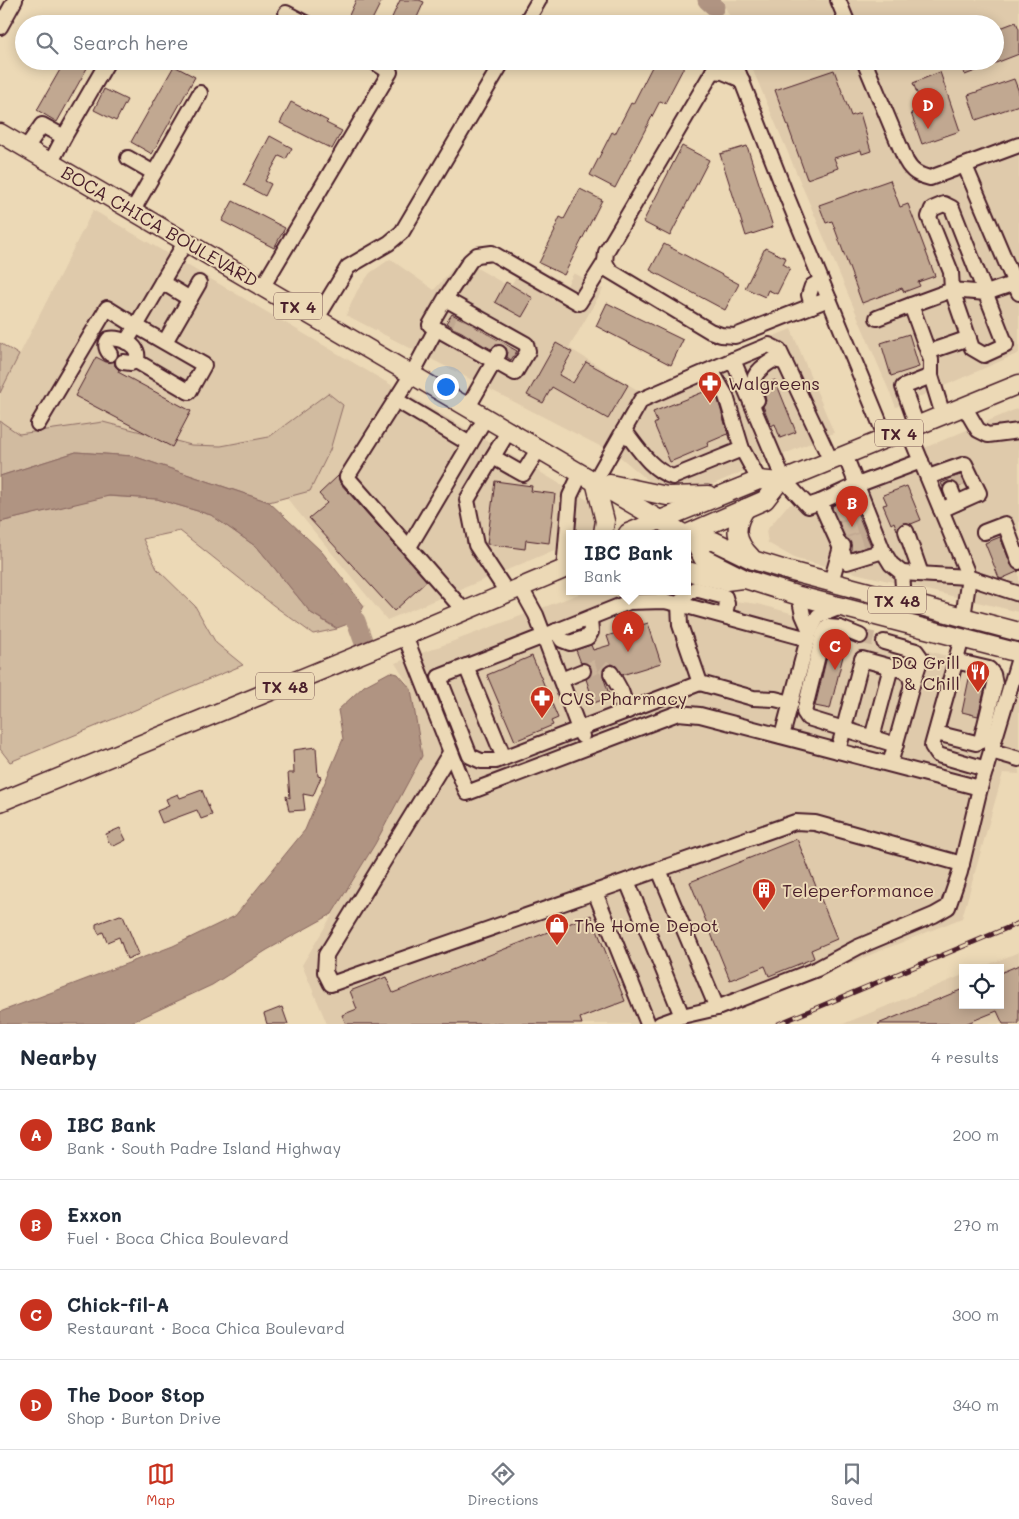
<!DOCTYPE html>
<html lang="en">
<head>
<meta charset="utf-8">
<style>
  :root { --surface:#fff; --page:#f6f6f7; --text:#1f2937; --muted:#747a83; --line:#e0e1e3; --accent:#c8321e }
  body { margin:0; font-family:Mali,sans-serif; background:var(--page); color:var(--text) }
  .controls { position:absolute; right:15px; bottom:15px; display:grid; overflow:hidden; border-radius:0px; box-shadow:0 2px 12px #0003 }
  .controls button { width:45px; height:45px; display:grid; place-items:center; padding:0; border:0; border-bottom:1px solid var(--line); background:var(--surface); color:var(--text); font:25px sans-serif }
  .you { position:absolute; left:445px; top:386px; width:18px; height:18px; margin:-12px; border:4px solid #fff; border-radius:50%; background:#1a73e8; box-shadow:0 0 0 8px #1a73e833 }
  .badge { display:grid; place-items:center; width:32px; height:32px; border-radius:50%; background:var(--accent); color:#fff; font-size:16px; font-weight:700 }
  .pin { position:absolute; translate:-50% -41px; filter:drop-shadow(0 1px 2px #0008) }
  .pin::after { content:''; position:absolute; top:26px; width:18px; height:15px; background:inherit; clip-path:polygon(0 0,100% 0,50% 100%) }
  .popup { position:absolute; left:566px; top:530px; width:125px; height:65px; box-sizing:border-box; display:grid; place-content:center; border-radius:0px; background:var(--surface); filter:drop-shadow(0 1px 4px #0005); font-size:16px; white-space:nowrap; color:var(--muted) }
  .popup b { font-size:19px; color:var(--text) }
  .popup::after { content:''; position:absolute; left:50%; top:100%; margin-left:-10px; border:10px solid transparent; border-top-color:var(--surface) }
  .list { margin:0; padding:0; list-style:none }
  h2 { display:flex; justify-content:space-between; align-items:center; height:65px; margin:0; padding:0 20px; font-size:21px }
  h2 small { font-size:16px; font-weight:400; color:var(--muted) }
  .list li { display:grid; grid-template-columns:32px 1fr auto; gap:15px; align-items:center; box-sizing:border-box; height:90px; padding:0 20px; border-top:1px solid var(--line) }
  .list b { display:block; font-size:19px; white-space:nowrap }
  .list p { margin:0; font-size:16px; white-space:nowrap; color:var(--muted) }
  .list em { font-size:16px; font-style:normal; color:var(--muted) }
  .icon { flex:none; width:28px; height:28px; fill:none; stroke:currentColor; stroke-width:2; stroke-linecap:round; stroke-linejoin:round }
  .map { position:relative; flex:none; width:1019px; height:1024px; overflow:hidden }
  .search { position:absolute; background:var(--surface); box-shadow:0 2px 12px #0003; left:15px; right:15px; top:15px; height:55px; display:flex; align-items:center; gap:12px; box-sizing:border-box; padding:0 18px; border-radius:28px; color:var(--muted); font-size:19px }
  .sheet { height:425px; background:var(--surface) }
  nav { display:flex; justify-content:space-around; align-items:center; box-sizing:border-box; height:70px; border-top:1px solid var(--line); background:var(--surface); font-size:14px; color:var(--muted) }
  nav a { display:grid; justify-items:center; gap:2px }
  nav .on { color:var(--accent) }
  .map>svg:first-child { display:block }
  .built { fill:#dfcaab }
  .green { fill:#d1bba0; stroke:#8e6d66 }
  .water { fill:#b09482; stroke:#87655f }
  .lines { fill:none; stroke-linecap:round; stroke-linejoin:round }
  .river { stroke:#b09482; stroke-width:19 }
  .building { fill:#c1a891; stroke:#4a1f2b }
  .minor-tunnel { stroke:#ccb49a; stroke-width:14; stroke-dasharray:14 7; stroke-linecap:butt }
  .minor-casing { stroke:#4a1f2b; stroke-width:18 }
  .major-casing { stroke:#4a1f2b; stroke-width:21 }
  .minor { stroke:#ecd9b6; stroke-width:14 }
  .major { stroke:#ecd9b6; stroke-width:18 }
  .rail-casing { stroke:#4a1f2b; stroke-width:5 }
  .rail { stroke:#ecd9b6; stroke-width:3; stroke-dasharray:9; stroke-linecap:butt }
  .labels { text-anchor:middle; dominant-baseline:central; stroke-width:4; stroke-linejoin:round; paint-order:stroke }
  .shield { fill:#ecd9b6; stroke:#7b5755; stroke-width:1 }
  .shield-label { font-size:16px; font-weight:bold; fill:#4a1f2b }
  .street-label { font-size:18px; fill:#4a1f2b; stroke:#ecd9b6 }
  .poi-label { font-size:18px; fill:#4a1f2b; stroke:#ecd9b6; text-anchor:start }
</style>
</head>
<body>
<div class="map">
<svg width="1019" height="1024" viewBox="0 0 1019 1024">
  <rect width="100%" height="100%" fill="#ecd9b6"/>
  <filter id="ink" filterUnits="userSpaceOnUse"><feTurbulence type="fractalNoise" baseFrequency=".02" numOctaves="2"/><feDisplacementMap in="SourceGraphic" scale="10" xChannelSelector="R" yChannelSelector="G"/><feConvolveMatrix kernelMatrix="1 2 1 2 8 2 1 2 1" color-interpolation-filters="sRGB"/></filter>
  <g filter="url(#ink)">
    <g class="built">
      <polygon points="722,0 1019,0 1019,353 896,407 749,61 995,61 995,24 733,24"/>
      <polygon points="93,210 596,505 600,520 593,533 569,533 569,544 387,620 280,490 85,429 27,449 0,435 0,393"/>
      <polygon points="390,259 434,290 461,259 510,287 525,261 567,285 574,273 603,289 569,348 639,391 791,329 834,433 711,485 667,496 619,456 346,315 357,291 370,273"/>
      <polygon points="1019,408 1019,612 796,559 768,543 766,531 787,506"/>
      <polygon points="587,591 659,591 758,604 1019,676 1019,774 1003,773 962,918 698,1024 327,1024 302,965 375,844 411,689 395,663"/>
      <polygon points="1019,952 1019,1024 843,1024 963,975 963,1005 1000,1005 1000,968 980,968"/>
    </g>
    <g class="green">
      <polygon points="0,343 19,355 0,393"/>
      <polygon points="328,393 343,405 330,450 310,491 269,502 133,456 76,452 0,476 0,421 19,434 103,422 191,445 221,446 269,437"/>
      <polygon points="106,496 157,499 211,515 258,548 311,613 337,629 313,634 273,605 180,531 143,539 157,569 195,606 216,643 243,665 10,762 0,749 0,522"/>
    </g>
    <g class="water">
      <polygon points="76,452 133,456 269,502 322,552 364,606 356,621 337,628 311,613 258,548 211,515 157,499 109,496 0,522 0,476"/>
      <polygon points="390,672 398,674 411,689 422,756 375,844 332,914 267,950 212,985 128,1024 0,1024 0,1012 173,946 235,916 305,830 343,739 338,710 364,686"/>
    </g>
    <g class="lines">
      <g class="river">
        <polyline points="707,0 715,7"/>
        <polyline points="338,603 356,621 364,643"/>
      </g>
    </g>
    <g class="building">
      <polygon points="356,0 382,0 370,24 345,24"/>
      <polygon points="400,0 419,0 424,2 414,24 389,24"/>
      <polygon points="1016,22 1019,29 1019,54 965,75 960,61 995,61 995,30"/>
      <polygon points="65,61 91,61 57,122 37,110"/>
      <polygon points="655,61 687,61 665,103 660,101 615,188 590,175 612,132 615,134 631,103 633,104"/>
      <polygon points="174,66 195,77 152,154 131,142"/>
      <polygon points="834,70 851,116 860,113 871,151 862,154 861,150 834,158 838,168 807,179 775,90"/>
      <polygon points="940,72 960,131 922,144 911,113 923,108 913,83"/>
      <polygon points="1014,79 1019,92 1019,105 976,120 968,95"/>
      <polygon points="104,89 127,100 116,121 94,110"/>
      <polygon points="291,102 328,121 326,123 342,131 332,149 280,123"/>
      <polygon points="270,136 292,148 286,159 279,156 265,181 271,184 265,196 244,185"/>
      <polygon points="682,146 709,160 670,236 643,222"/>
      <polygon points="747,146 773,227 746,236 720,154"/>
      <polygon points="890,180 900,207 908,204 935,276 918,282 920,286 904,292 902,288 862,303 832,221 826,223 819,205"/>
      <polygon points="580,189 602,200 564,275 539,263 555,231 554,230 560,217 564,219"/>
      <polygon points="233,201 285,228 274,248 222,221"/>
      <polygon points="664,244 739,284 725,310 650,270"/>
      <polygon points="765,248 786,258 783,264 790,268 777,294 768,290 765,297 745,288"/>
      <polygon points="506,282 533,298 522,317 495,302"/>
      <polygon points="607,303 683,340 671,365 596,326"/>
      <polygon points="452,314 517,351 511,360 507,357 508,352 504,346 498,344 491,349 446,323"/>
      <polygon points="909,334 919,367 891,376 881,343"/>
      <polygon points="556,343 572,352 559,375 573,383 586,362 628,385 608,419 552,387 543,403 527,395"/>
      <polygon points="96,357 106,362 114,361 115,366 119,370 118,372 191,411 172,447 75,396"/>
      <polygon points="775,380 796,432 780,438 775,424 771,426 763,406 766,401 762,385"/>
      <polygon points="711,389 715,397 716,397 718,400 728,434 707,443 708,446 670,462 654,424 657,422 653,412"/>
      <polygon points="961,475 965,484 959,487 956,483 948,482 943,487 941,483"/>
      <polygon points="338,476 340,483 427,581 394,611 309,518 327,503 319,494"/>
      <polygon points="495,481 532,486 531,491 555,494 549,543 526,540 525,549 487,544"/>
      <polygon points="907,486 921,520 911,524 903,523 897,530 894,522 891,524 883,505 887,504 883,495"/>
      <polygon points="851,497 871,546 852,551 851,543 846,538 832,506"/>
      <polygon points="1000,537 1011,565 1019,571 1001,579 999,578 985,543"/>
      <polygon points="648,623 661,663 622,675 616,666 612,664 606,666 602,673 610,697 594,703 586,679 590,676 591,668 588,664 581,663 576,650 591,645 593,650 610,645 607,636"/>
      <polygon points="830,644 845,648 830,709 815,706"/>
      <polygon points="532,656 558,718 551,721 553,725 515,741 487,675"/>
      <polygon points="970,674 985,678 986,684 978,716 962,712"/>
      <polygon points="316,747 318,776 321,777 313,796 303,794 305,810 289,811 286,796 290,798 288,773 294,773 293,750"/>
      <polygon points="202,790 212,815 201,819 197,810 162,823 157,811 169,806 166,799 178,794 180,798"/>
      <polygon points="120,828 126,840 114,846 108,841 106,834"/>
      <polygon points="797,839 837,939 811,950 814,958 769,976 765,966 730,980 690,882"/>
      <polygon points="120,915 123,916 139,954 127,959 119,937 107,942 103,932 99,934 96,928 96,924"/>
      <polygon points="591,915 625,1001 580,1018 582,1024 346,1024 342,1015 357,1009 350,991 386,977 393,993"/>
      <polygon points="1019,965 1019,1024 1003,1024 997,1011 965,1024 878,1024 963,989 963,1005 1000,1005 1000,973"/>
      <polygon points="282,1007 288,1024 267,1024 264,1014"/>
    </g>
    <g class="lines">
      <g class="minor-tunnel">
        <polyline points="459,330 463,320"/>
        <polyline points="469,336 475,327"/>
        <polyline points="479,342 485,333"/>
        <polyline points="489,347 494,338"/>
        <polyline points="499,353 505,344"/>
        <polyline points="956,477 959,487"/>
        <polyline points="835,515 855,506"/>
        <polyline points="842,530 862,524"/>
        <polyline points="848,545 868,538"/>
        <polyline points="860,636 884,642"/>
        <polyline points="583,671 601,665 611,673"/>
      </g>
      <g class="minor-casing">
        <g id="minor">
          <polyline points="838,0 848,24"/>
          <polyline points="286,13 307,24"/>
          <polyline points="525,24 539,0"/>
          <polyline points="0,27 15,0"/>
          <polyline points="719,61 606,252 605,262 610,271 710,331 721,335 735,336 829,299"/>
          <polyline points="734,61 785,192 886,438"/>
          <path d="M864 61 906 161C912 172 918 175 930 178L1019 145"/>
          <polyline points="713,71 723,72 742,80"/>
          <polyline points="64,137 108,61"/>
          <polyline points="26,148 42,125 64,137 51,162"/>
          <polyline points="128,158 154,173"/>
          <polyline points="965,166 1019,293"/>
          <polyline points="133,210 200,93"/>
          <polyline points="162,282 190,299"/>
          <polyline points="263,286 390,72 373,61"/>
          <polyline points="445,299 430,325 515,373 528,351 526,344 445,299 470,261 477,255 492,253 579,303 605,262"/>
          <polyline points="911,305 952,290 972,348 984,355 1006,345 952,208 944,204 932,209 929,217 951,272 952,290 986,293 1015,283"/>
          <polyline points="812,306 809,295 812,286 821,281"/>
          <polyline points="317,318 348,267 389,243 402,232 503,61"/>
          <polyline points="877,318 911,305 931,360 931,376 943,415"/>
          <polyline points="436,329 412,374 347,477 465,612"/>
          <polyline points="126,342 136,326 204,365 189,392 136,361"/>
          <polyline points="165,342 199,283"/>
          <polyline points="928,352 969,338"/>
          <path d="M110 354C106 349 104 345 109 339 121 336 143 347 136 361L131 363 123 362"/>
          <polyline points="711,370 726,396 742,449"/>
          <polyline points="396,400 470,444 486,417"/>
          <path d="M757 400C748 380 755 371 773 360L785 362"/>
          <polyline points="964,406 978,430 988,435 1019,431"/>
          <polyline points="468,407 499,353"/>
          <polyline points="38,424 107,308 136,326 186,241"/>
          <polyline points="917,426 903,387 931,376"/>
          <path d="M624 430C638 448 651 470 673 477L742 449 759 480"/>
          <polyline points="908,430 966,570 968,584 963,617"/>
          <polyline points="845,455 883,551 891,564 902,573 903,587 900,600"/>
          <polyline points="493,457 523,474 539,448"/>
          <polyline points="928,477 965,464 979,493 941,510"/>
          <polyline points="595,481 641,400 733,360"/>
          <polyline points="951,490 956,503"/>
          <polyline points="820,502 808,506 784,480 733,360 769,345 779,350 831,461"/>
          <polyline points="906,531 921,574"/>
          <polyline points="984,532 1005,524 1019,562"/>
          <polyline points="409,547 470,444"/>
          <polyline points="883,551 847,562 820,502 857,485 921,461"/>
          <polyline points="564,570 570,496 581,473"/>
          <polyline points="902,573 967,577 1019,594"/>
          <polyline points="831,582 841,547 843,546"/>
          <polyline points="521,588 536,615 544,636 439,677 470,756 481,761 496,761 579,729 544,636 629,602 664,601 683,605 808,639"/>
          <polyline points="508,594 476,545 467,500 509,430"/>
          <polyline points="799,596 803,615 810,631"/>
          <polyline points="725,615 727,604 725,597 695,589 688,593 679,604 680,625 700,683 753,698 775,699 791,703"/>
          <polyline points="556,631 562,640 570,643 588,637 591,632 590,618"/>
          <polyline points="405,636 467,793 678,713 700,715 980,788 1019,658"/>
          <polyline points="860,636 840,628 828,627 823,635 804,712 808,718 896,745"/>
          <polyline points="962,638 932,746 938,755 986,769"/>
          <polyline points="884,642 916,651 921,658 912,685"/>
          <polyline points="466,666 504,758"/>
          <polyline points="611,673 621,691 628,711"/>
          <polyline points="561,680 583,671"/>
          <polyline points="936,733 976,743 981,741 995,684 993,674 989,669 955,661"/>
          <polyline points="582,736 579,729 700,683"/>
          <polyline points="782,736 810,631 818,616 841,607"/>
          <polyline points="872,738 891,667"/>
          <polyline points="838,751 862,659 902,670 909,673 912,685 890,764"/>
          <polyline points="991,751 1019,759"/>
          <polyline points="450,753 326,955 325,972 331,984 795,822 815,823 962,864"/>
          <polyline points="659,870 717,1008"/>
          <polyline points="627,881 682,1016"/>
          <polyline points="595,892 648,1024"/>
          <polyline points="660,1024 682,1016 717,1008 817,969 858,947 934,915 948,907 960,872 980,788"/>
        </g>
      </g>
      <g class="major-casing">
        <g id="major">
          <polyline points="0,133 682,533"/>
          <polyline points="595,481 605,521 603,533"/>
          <polyline points="610,484 667,496 708,495"/>
          <path d="M746 508C733 527 735 541 751 557"/>
          <polyline points="628,533 759,480 779,482 1019,384"/>
          <polyline points="687,534 765,500 779,482"/>
          <polyline points="687,537 694,541 703,558 745,579 799,596 1019,653"/>
          <polyline points="694,541 714,541 753,560 789,571 1019,632"/>
          <polyline points="687,571 726,581 742,579"/>
          <polyline points="0,802 405,636 569,567"/>
        </g>
      </g>
      <use href="#minor" class="minor"/>
      <use href="#major" class="major"/>
      <g class="rail-casing">
        <polyline id="rail" points="778,1024 1019,923"/>
      </g>
      <use href="#rail" class="rail"/>
    </g>
  </g>
  <defs>
    <g id="pharmacy-pin" transform="scale(1.25)"><path d="M0 17L-7.5 6A9.5 9.5 0 1 1 7.5 6Z" fill="#c8321e" stroke="#ecd9b6"/><path d="M-2-6h4v4h4v4h-4v4h-4v-4h-4v-4h4Z" fill="#fff"/></g>
    <g id="restaurant-pin" transform="scale(1.25)"><path d="M0 17L-7.5 6A9.5 9.5 0 1 1 7.5 6Z" fill="#c8321e" stroke="#ecd9b6"/><path d="M-5-6h1v4h1v-4h1v4h1v-4h1v5L-1.5 .5V6h-2V.5L-5-1ZM5-6V6H3V1.5H1.5Q1.5-4 5-6Z" fill="#fff"/></g>
    <g id="building-pin" transform="scale(1.25)"><path d="M0 17L-7.5 6A9.5 9.5 0 1 1 7.5 6Z" fill="#c8321e" stroke="#ecd9b6"/><path d="M-4-6H4V6H1V3H-1V6H-4ZM-2.5-4.3h1.7v1.8h-1.7ZM.8-4.3h1.7v1.8H.8ZM-2.5-1h1.7V.8h-1.7ZM.8-1h1.7V.8H.8Z" fill="#fff"/></g>
    <g id="shop-pin" transform="scale(1.25)"><path d="M0 17L-7.5 6A9.5 9.5 0 1 1 7.5 6Z" fill="#c8321e" stroke="#ecd9b6"/><path d="M-5-2.5h2.3a2.7 3.5 0 0 1 5.4 0H5L5.5 6h-11ZM-1.5-2.5h3a1.5 2.3 0 0 0-3 0Z" fill="#fff"/></g>
  </defs>
  <g fill-rule="evenodd">
    <use href="#pharmacy-pin" x="710" y="383"/>
    <use href="#restaurant-pin" x="978" y="672"/>
    <use href="#pharmacy-pin" x="542" y="698"/>
    <use href="#building-pin" x="764" y="890"/>
    <use href="#shop-pin" x="557" y="925"/>
  </g>
  <g class="labels">
    <g class="shield">
      <rect x="274" y="292.5" width="48" height="27" rx="4"/>
      <rect x="875" y="419.5" width="48" height="27" rx="4"/>
      <rect x="868" y="586.5" width="58" height="27" rx="4"/>
      <rect x="256" y="672.5" width="58" height="27" rx="4"/>
    </g>
    <g class="shield-label">
      <text x="298" y="306">TX 4</text>
      <text x="899" y="433">TX 4</text>
      <text x="897" y="600">TX 48</text>
      <text x="285" y="686">TX 48</text>
    </g>
    <g class="street-label">
      <text transform="translate(160 226) rotate(30)">BOCA CHICA BOULEVARD</text>
    </g>
    <g class="poi-label">
      <text x="728" y="383">Walgreens</text>
      <text x="960" y="662" text-anchor="end">DQ Grill<tspan x="960" dy="21">&amp; Chill</tspan></text>
      <text x="560" y="698">CVS Pharmacy</text>
      <text x="782" y="890">Teleperformance</text>
      <text x="574" y="925">The Home Depot</text>
    </g>
  </g>
</svg>
<div class="controls">
<button><svg class="icon" aria-label="locate" viewBox="0 0 24 24"><circle cx="12" cy="12" r="6"/><path d="M12 2v4M12 18v4M2 12h4M18 12h4"/></svg></button>
</div>
<div class="you"></div>
<div class="pin badge" style="left:628px;top:652px">A</div>
<div class="popup"><b>IBC Bank</b>Bank</div>
<div class="pin badge" style="left:852px;top:527px">B</div>
<div class="pin badge" style="left:835px;top:670px">C</div>
<div class="pin badge" style="left:928px;top:129px">D</div>
<div class="search"><svg class="icon" aria-label="search" viewBox="0 0 24 24"><circle cx="10" cy="10" r="6"/><path d="M15 15l6 6"/></svg>Search here</div>
</div>
<section class="sheet">
<h2>Nearby<small>4 results</small></h2>
<ul class="list">
<li><span class="badge">A</span><div><b>IBC Bank</b><p>Bank · South Padre Island Highway</p></div><em>200 m</em></li>
<li><span class="badge">B</span><div><b>Exxon</b><p>Fuel · Boca Chica Boulevard</p></div><em>270 m</em></li>
<li><span class="badge">C</span><div><b>Chick-fil-A</b><p>Restaurant · Boca Chica Boulevard</p></div><em>300 m</em></li>
<li><span class="badge">D</span><div><b>The Door Stop</b><p>Shop · Burton Drive</p></div><em>340 m</em></li>
</ul>
</section>
<nav>
<a class="on"><svg class="icon" aria-label="map" viewBox="0 0 24 24"><path d="M3 6l6-2 6 2 6-2v14l-6 2-6-2-6 2zM9 4v14M15 6v14"/></svg>Map</a>
<a><svg class="icon" aria-label="directions" viewBox="0 0 24 24"><path d="M12 3l9 9-9 9-9-9zM9 14v-3h6M13 9l2 2-2 2"/></svg>Directions</a>
<a><svg class="icon" aria-label="saved" viewBox="0 0 24 24"><path d="M7 4h10v16l-5-4-5 4z"/></svg>Saved</a>
</nav>
</body>
</html>
